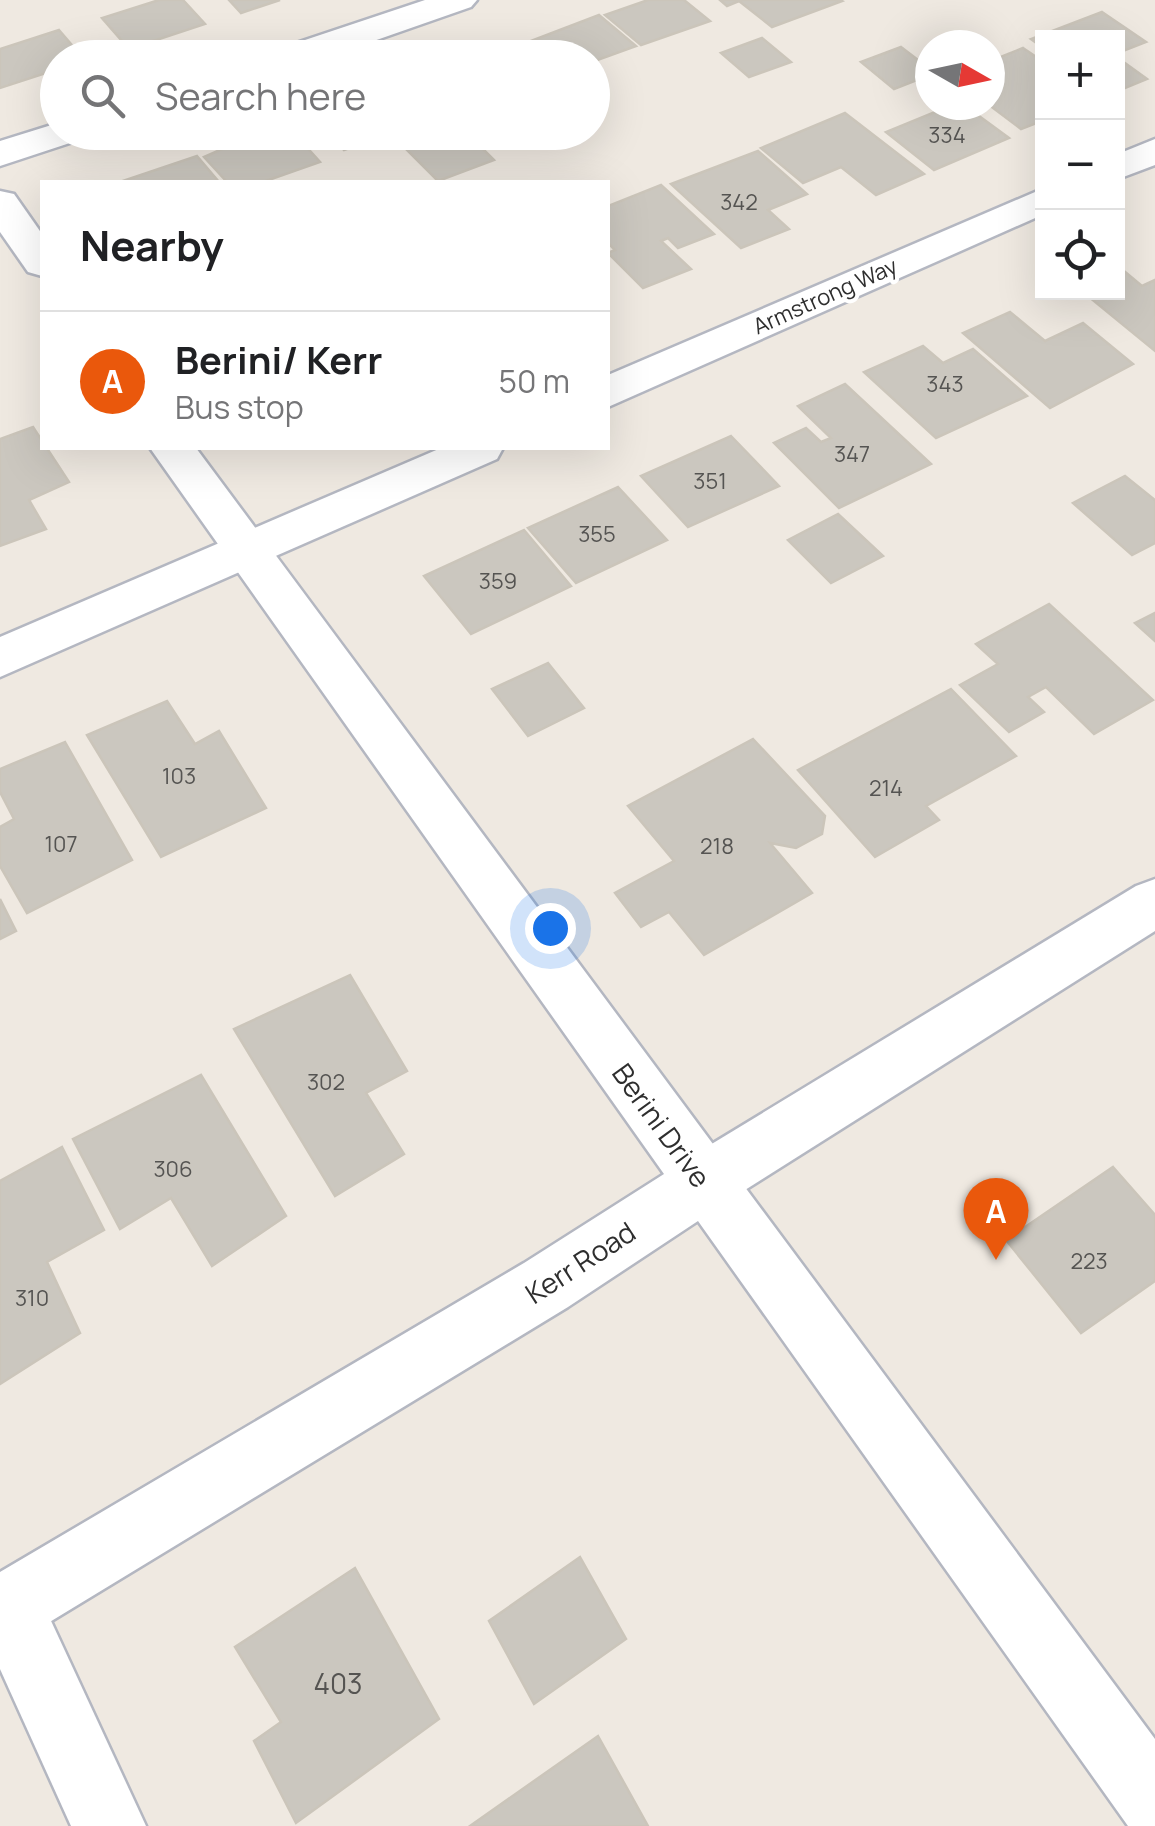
<!DOCTYPE html>
<html lang="en">
<head>
<meta charset="utf-8">
<style>
  :root { --surface:#fff; --page:#f6f6f6; --text:#202124; --muted:#757577; --line:#e0e0e0; --accent:#ea580c }
  body { margin:0; font-family:Manrope,sans-serif; background:var(--page); color:var(--text) }
  .controls { position:absolute; right:30px; top:30px; display:grid; overflow:hidden; border-radius:0px; box-shadow:0 10px 40px #0002 }
  .controls button { width:90px; height:90px; display:grid; place-items:center; padding:0; border:0; border-bottom:2px solid var(--line); background:var(--surface); color:var(--text); font:50px sans-serif }
  .compass { position:absolute; left:915px; top:30px; width:90px; height:90px; border-radius:50%; background:var(--surface); box-shadow:0 10px 40px #0002; rotate:99deg }
  .you { position:absolute; left:550px; top:928px; width:35px; height:35px; margin:-25px; border:8px solid #fff; border-radius:50%; background:#1a73e8; box-shadow:0 0 0 15px #1a73e833 }
  .badge { display:grid; place-items:center; width:65px; height:65px; border-radius:50%; background:var(--accent); color:#fff; font-size:32px; font-weight:700 }
  .pin { position:absolute; translate:-50% -82px; filter:drop-shadow(0 2px 5px #0008) }
  .pin::after { content:''; position:absolute; top:52px; width:35px; height:30px; background:inherit; clip-path:polygon(0 0,100% 0,50% 100%) }
  .list { margin:0; padding:0; list-style:none }
  h2 { display:flex; justify-content:space-between; align-items:center; height:130px; margin:0; padding:0 40px; font-size:42px }
  h2 small { font-size:32px; font-weight:400; color:var(--muted) }
  .list li { display:grid; grid-template-columns:65px 1fr auto; gap:30px; align-items:center; box-sizing:border-box; height:140px; padding:0 40px; border-top:2px solid var(--line) }
  .list b { display:block; font-size:38px; white-space:nowrap }
  .list p { margin:0; font-size:32px; white-space:nowrap; color:var(--muted) }
  .list em { font-size:32px; font-style:normal; color:var(--muted) }
  .icon { flex:none; width:55px; height:55px; fill:none; stroke:currentColor; stroke-width:2; stroke-linecap:round; stroke-linejoin:round }
  .map { position:relative; flex:none; width:1155px; height:1826px; overflow:hidden }
  .search { position:absolute; background:var(--surface); box-shadow:0 10px 40px #0002; left:40px; top:40px; width:570px; height:110px; display:flex; align-items:center; gap:25px; box-sizing:border-box; padding:0 35px; border-radius:55px; color:var(--muted); font-size:38px }
  .panel { position:absolute; background:var(--surface); box-shadow:0 10px 40px #0002; left:40px; top:180px; width:570px; height:270px; border-radius:0px }
  .map>svg:first-child { display:block }
  .building { fill:#cbc7bf; stroke:#cbc5ba; stroke-width:2.5 }
  .lines { fill:none; stroke-linecap:round; stroke-linejoin:round }
  .minor-casing { stroke:#b4b7c1; stroke-width:5 }
  .tertiary-casing { stroke:#b4b7c1; stroke-width:5 }
  .minor { fill:#fff; fill-rule:evenodd }
  .tertiary { fill:#fff; fill-rule:evenodd }
  .labels { text-anchor:middle; dominant-baseline:central; stroke-width:8; stroke-linejoin:round; paint-order:stroke }
  .number-label { font-size:22px; fill:#555452 }
  .far-street-label { font-size:22px; fill:#2e2e2e; stroke:#fff }
  .street-label { font-size:28px; fill:#2e2e2e; stroke:#fff }
  .near-number-label { font-size:28px; fill:#555452 }
</style>
</head>
<body>
<div class="map">
<svg width="1155" height="1826" viewBox="0 0 1155 1826">
  <rect width="100%" height="100%" fill="#efe9e1"/>
  <g class="building">
    <polygon points="159,0 183,0 205,24 129,49 102,18"/>
    <polygon points="229,0 280,0 241,13"/>
    <polygon points="648,0 684,0 710,21 641,45 605,15"/>
    <polygon points="720,0 840,0 842,1 772,27 739,1 727,6"/>
    <polygon points="1102,12 1146,42 1118,53 1118,38 1042,38 1042,47 1031,39"/>
    <polygon points="599,15 636,46 592,62 592,58 537,58 523,44"/>
    <polygon points="59,30 83,58 58,58 58,69 0,88 0,49"/>
    <polygon points="762,38 791,62 749,77 721,53"/>
    <polygon points="901,47 930,69 930,75 894,89 861,62"/>
    <polygon points="1023,48 1042,61 1042,121 1021,129 989,105 990,61"/>
    <polygon points="1118,58 1147,79 1118,91"/>
    <polygon points="952,105 964,105 1009,138 934,170 886,132"/>
    <polygon points="845,113 924,174 876,195 841,167 803,183 761,148"/>
    <polygon points="261,132 293,132 320,162 263,182 227,182 204,157"/>
    <polygon points="327,132 394,132 344,150"/>
    <polygon points="455,132 466,132 494,160 438,181 407,150"/>
    <polygon points="758,151 807,194 768,210 789,229 741,248 671,184"/>
    <polygon points="197,156 219,182 120,182"/>
    <polygon points="661,185 714,234 678,248 668,238 661,241 691,269 643,288 608,253 615,250 608,243 608,206"/>
    <polygon points="1118,266 1142,286 1155,280 1155,351 1083,292 1118,292"/>
    <polygon points="1010,312 1045,341 1083,323 1133,364 1050,408 963,333"/>
    <polygon points="923,346 943,363 973,349 1027,396 936,438 864,372"/>
    <polygon points="845,384 931,464 839,508 774,443 806,428 821,442 831,438 798,406"/>
    <polygon points="33,427 69,482 29,500 46,529 0,546 0,439"/>
    <polygon points="731,436 779,486 688,527 641,476"/>
    <polygon points="1125,476 1155,500 1155,543 1132,555 1073,503"/>
    <polygon points="618,487 667,540 576,583 528,528"/>
    <polygon points="838,514 883,556 831,583 788,540"/>
    <polygon points="524,530 571,586 471,634 424,576"/>
    <polygon points="1049,604 1153,700 1094,734 1046,687 1028,697 1044,712 1009,732 960,685 998,664 976,644"/>
    <polygon points="1155,613 1155,641 1135,623"/>
    <polygon points="548,663 584,708 528,736 492,689"/>
    <polygon points="951,689 1016,756 926,806 939,820 875,857 798,770"/>
    <polygon points="167,701 195,744 219,731 266,808 161,857 87,735"/>
    <polygon points="753,739 825,816 822,834 796,848 770,843 812,893 704,955 669,912 641,927 615,893 674,861 628,806"/>
    <polygon points="65,742 132,860 27,913 0,866 0,827 14,819 0,792 0,769"/>
    <polygon points="0,899 16,931 0,939"/>
    <polygon points="350,975 407,1071 366,1093 404,1154 335,1196 234,1029"/>
    <polygon points="201,1075 286,1216 212,1266 171,1198 120,1229 73,1139"/>
    <polygon points="62,1147 104,1230 47,1262 80,1333 0,1384 0,1181"/>
    <polygon points="1113,1167 1155,1215 1155,1281 1081,1333 1006,1240"/>
    <polygon points="580,1557 626,1639 534,1704 489,1621"/>
    <polygon points="355,1568 439,1719 296,1823 254,1741 281,1722 235,1647"/>
    <polygon points="598,1736 648,1826 470,1826"/>
  </g>
  <g class="lines">
    <g class="minor-casing">
      <g id="minor">
        <polygon points="425,0 477,0 471,7 325,58 270,58 275,50"/>
        <polygon points="58,123 58,132 85,132 79,140 0,166 0,141"/>
        <polygon points="1155,139 1155,165 1118,179 1118,154"/>
        <polygon points="1042,189 1042,215 608,407 608,375"/>
        <polygon points="441,448 503,448 497,459 0,677 0,637"/>
        <polygon points="1155,879 1155,931 726,1202 704,1211 682,1202 674,1182 682,1162 1136,886"/>
        <polygon points="8,1572 33,1582 146,1826 71,1826 0,1669 0,1575"/>
      </g>
    </g>
    <g class="tertiary-casing">
      <g id="tertiary">
        <polygon points="0,191 14,194 42,234 42,276 28,272 0,232"/>
        <polygon points="150,448 196,448 1155,1739 1155,1826 1128,1826 698,1221 568,1307 25,1637 0,1647 0,1572 524,1263 664,1174"/>
      </g>
    </g>
    <use href="#minor" class="minor"/>
    <use href="#tertiary" class="tertiary"/>
  </g>
  <g class="labels">
    <g class="number-label">
      <text x="947" y="135">334</text>
      <text x="739" y="202">342</text>
      <text x="945" y="384">343</text>
      <text x="852" y="454">347</text>
      <text x="710" y="481">351</text>
      <text x="597" y="534">355</text>
      <text x="498" y="581">359</text>
      <text x="179" y="776">103</text>
      <text x="886" y="788">214</text>
      <text x="61" y="844">107</text>
      <text x="717" y="846">218</text>
      <text x="326" y="1082">302</text>
      <text x="173" y="1169">306</text>
      <text x="1089" y="1261">223</text>
      <text x="32" y="1298">310</text>
    </g>
    <g class="far-street-label">
      <text transform="translate(825 296) rotate(-24)">Armstrong Way</text>
    </g>
    <g class="street-label">
      <text transform="translate(662 1125) rotate(54)">Berini Drive</text>
      <text transform="translate(580 1262) rotate(-33)">Kerr Road</text>
    </g>
    <g class="near-number-label">
      <text x="338" y="1683">403</text>
    </g>
  </g>
</svg>
<div class="controls">
<button>+</button>
<button>−</button>
<button><svg class="icon" aria-label="locate" viewBox="0 0 24 24"><circle cx="12" cy="12" r="6"/><path d="M12 2v4M12 18v4M2 12h4M18 12h4"/></svg></button>
</div>
<svg class="compass" viewBox="-18 -18 36 36"><path d="M0-13l5 13h-10z" fill="#e53935"/><path d="M0 13l5-13h-10z" fill="#757577"/></svg>
<div class="you"></div>
<div class="pin badge" style="left:996px;top:1260px">A</div>
<div class="search"><svg class="icon" aria-label="search" viewBox="0 0 24 24"><circle cx="10" cy="10" r="6"/><path d="M15 15l6 6"/></svg>Search here</div>
<section class="panel">
<h2>Nearby<small></small></h2>
<ul class="list">
<li><span class="badge">A</span><div><b>Berini/ Kerr</b><p>Bus stop</p></div><em>50 m</em></li>
</ul>
</section>
</div>
</body>
</html>
